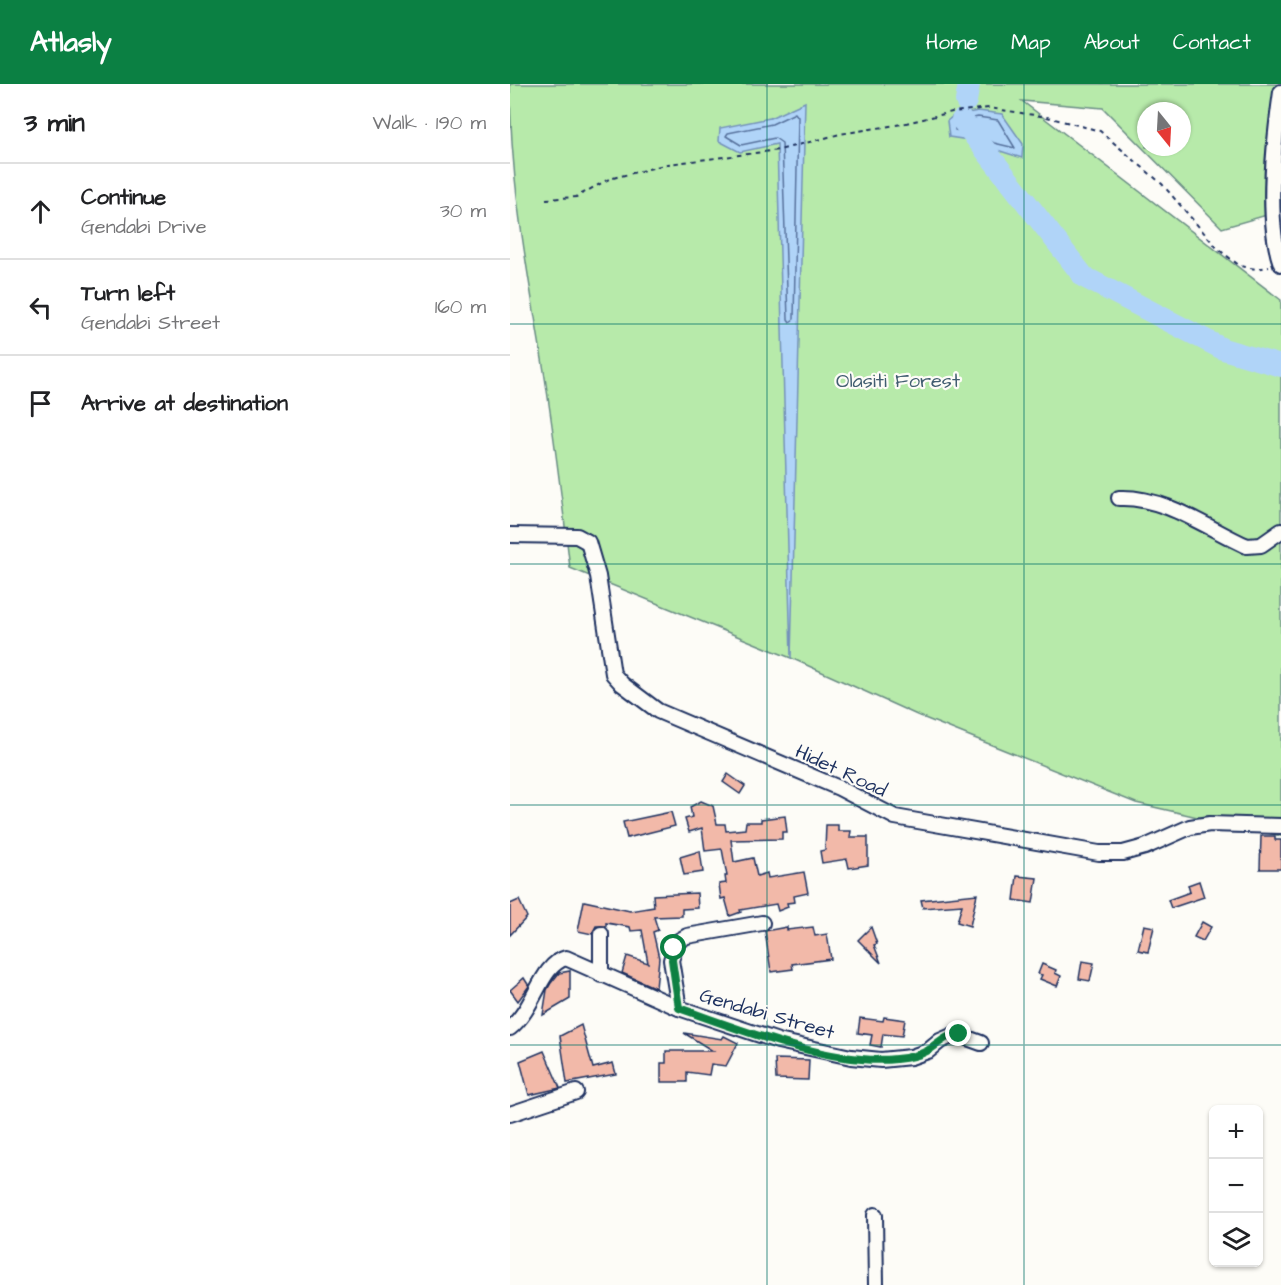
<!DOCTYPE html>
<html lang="en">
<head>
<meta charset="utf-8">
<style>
  :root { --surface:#fff; --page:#f2f2f2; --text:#202124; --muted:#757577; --line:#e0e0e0; --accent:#0b8043 }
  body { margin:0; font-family:"Architects Daughter",sans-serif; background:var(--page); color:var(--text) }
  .controls { position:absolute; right:18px; bottom:18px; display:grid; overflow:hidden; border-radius:9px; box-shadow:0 2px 4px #0004 }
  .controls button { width:54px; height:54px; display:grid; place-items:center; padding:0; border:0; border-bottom:2px solid var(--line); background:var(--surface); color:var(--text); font:30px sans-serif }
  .compass { position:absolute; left:627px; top:18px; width:54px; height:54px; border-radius:50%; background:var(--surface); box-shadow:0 2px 4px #0004; rotate:162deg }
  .stop { position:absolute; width:18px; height:18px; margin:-14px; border:4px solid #0b8043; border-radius:50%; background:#fff }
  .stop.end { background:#0b8043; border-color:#fff; box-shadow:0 2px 6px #0008 }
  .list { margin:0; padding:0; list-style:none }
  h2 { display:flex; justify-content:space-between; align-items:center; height:78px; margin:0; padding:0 24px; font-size:26px }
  h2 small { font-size:20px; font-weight:400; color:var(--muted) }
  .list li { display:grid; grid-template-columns:39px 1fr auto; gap:18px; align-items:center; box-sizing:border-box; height:96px; padding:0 24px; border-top:2px solid var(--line) }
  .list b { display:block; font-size:22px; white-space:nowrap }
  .list p { margin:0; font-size:20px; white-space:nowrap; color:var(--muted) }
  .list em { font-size:20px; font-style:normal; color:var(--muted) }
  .icon { flex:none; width:33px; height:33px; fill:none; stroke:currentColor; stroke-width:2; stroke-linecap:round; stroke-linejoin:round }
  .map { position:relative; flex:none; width:771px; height:1201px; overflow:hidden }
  header { display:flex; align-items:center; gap:36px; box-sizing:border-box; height:84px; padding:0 30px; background:var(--accent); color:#fff }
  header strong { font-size:28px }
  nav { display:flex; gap:33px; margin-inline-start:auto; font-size:21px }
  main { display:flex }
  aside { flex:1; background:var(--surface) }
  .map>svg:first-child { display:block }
  .green { fill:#b7eaaa; stroke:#698c84; stroke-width:1.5; fill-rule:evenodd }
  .water { fill:#b0d4f8; stroke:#7492ba; stroke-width:1.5 }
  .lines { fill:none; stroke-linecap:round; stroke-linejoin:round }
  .shore { stroke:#57719c; stroke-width:1.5 }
  .river { stroke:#b0d4f8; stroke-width:22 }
  .building { fill:#f2b9a9; stroke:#1b2f5e; stroke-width:1.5 }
  .minor-casing { stroke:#1b2f5e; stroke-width:18 }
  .path { stroke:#1b2f5e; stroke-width:2; stroke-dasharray:4.5 4.5; stroke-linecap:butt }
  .minor { stroke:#fdfcf7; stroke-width:14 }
  .route { stroke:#0b8043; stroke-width:8 }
  .grid { fill:none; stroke:#0f766e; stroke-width:1.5; stroke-opacity:0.55 }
  .labels { text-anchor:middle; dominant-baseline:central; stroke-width:4.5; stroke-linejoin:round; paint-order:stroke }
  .park-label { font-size:20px; fill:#425e71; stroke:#fdfcf7 }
  .street-label { font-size:20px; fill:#1b2f5e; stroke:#fdfcf7 }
</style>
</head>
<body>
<header>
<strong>Atlasly</strong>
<nav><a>Home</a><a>Map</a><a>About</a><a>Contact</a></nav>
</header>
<main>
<aside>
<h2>3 min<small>Walk · 190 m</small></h2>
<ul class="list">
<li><svg class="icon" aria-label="ahead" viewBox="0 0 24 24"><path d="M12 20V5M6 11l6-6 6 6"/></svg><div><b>Continue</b><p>Gendabi Drive</p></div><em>30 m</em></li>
<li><svg class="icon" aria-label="left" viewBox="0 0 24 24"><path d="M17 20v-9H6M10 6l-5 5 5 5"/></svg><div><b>Turn left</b><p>Gendabi Street</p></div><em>160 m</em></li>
<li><svg class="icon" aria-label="arrive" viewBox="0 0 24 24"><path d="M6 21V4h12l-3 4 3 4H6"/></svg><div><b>Arrive at destination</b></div></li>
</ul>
</aside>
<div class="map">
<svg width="771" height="1201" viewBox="0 0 771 1201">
  <rect width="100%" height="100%" fill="#fdfcf7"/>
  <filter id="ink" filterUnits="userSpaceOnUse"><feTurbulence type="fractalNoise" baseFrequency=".0167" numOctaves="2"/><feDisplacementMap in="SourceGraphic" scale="12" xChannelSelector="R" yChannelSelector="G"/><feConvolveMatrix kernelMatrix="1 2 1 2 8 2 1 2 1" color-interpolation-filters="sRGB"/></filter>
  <g filter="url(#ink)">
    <path class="green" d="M0 0H771V127L712 144 593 24 512 17 771 216V752L626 719 407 631 281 574 60 484C52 416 44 348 33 281 17 185 0 97 0 0ZM636 27H672V63H636Z"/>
    <g class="water">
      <polygon points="295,18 281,574 267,60 230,68 209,57 210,44 260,34"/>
      <polygon points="468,27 492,30 513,60 512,74 481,64 472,58 439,53 437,37 443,32"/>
    </g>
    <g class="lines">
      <g class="shore">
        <polygon points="285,29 288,33 284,235 280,238 278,235 272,59 265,54 231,61 216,52 218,49 262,40"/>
        <polygon points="468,33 488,36 505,64 484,59 474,53 445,46 445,38"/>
      </g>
      <g class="river">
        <polyline points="456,17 459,0"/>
        <polyline points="452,36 574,193 713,265 771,282"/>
      </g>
    </g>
    <g class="building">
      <polygon points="218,690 235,702 230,710 213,698"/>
      <polygon points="191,717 203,722 207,740 215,740 216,747 235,745 236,738 251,738 251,735 275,732 277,748 272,748 272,755 221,756 224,778 243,774 247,792 257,789 258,794 294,788 298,809 284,812 285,818 277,819 278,823 268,827 266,820 230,826 231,828 220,832 215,814 211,815 209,800 216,799 215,792 217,792 212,765 195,767 192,744 179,748 175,735 182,733 180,723"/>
      <polygon points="161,728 165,742 117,754 113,738"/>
      <polygon points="316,741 328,741 328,747 341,747 340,753 358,753 358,781 339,784 337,775 312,779 310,767 315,766"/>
      <polygon points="751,752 765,752 765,756 771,756 771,785 750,785"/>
      <polygon points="190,767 193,788 174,791 170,773"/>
      <polygon points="507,792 527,794 523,819 504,816"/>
      <polygon points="689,797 694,813 661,824 658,816 680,808 678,801"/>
      <polygon points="187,809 188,824 172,825 172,832 144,833 148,846 143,848 149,874 146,904 112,889 117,872 138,879 132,846 121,847 120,843 96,839 96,842 86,842 82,850 68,847 74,817 120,827 144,823 143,811"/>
      <polygon points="467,810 460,842 447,838 452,821 413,824 411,816"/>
      <polygon points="9,816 17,833 0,851 0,820"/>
      <polygon points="692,838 701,843 693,857 684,853"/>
      <polygon points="634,841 644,843 638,868 628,866"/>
      <polygon points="277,843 277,846 303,843 305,852 317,850 321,875 282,880 283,885 261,888 255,847"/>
      <polygon points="361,843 367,860 364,861 371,879 348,856"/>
      <polygon points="572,877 584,879 580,897 569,895"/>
      <polygon points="532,880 546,886 545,889 551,892 547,902 530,895 532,891 528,890"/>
      <polygon points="60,887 60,915 33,931 37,906 41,899 49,889"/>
      <polygon points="14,894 19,902 8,917 0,906"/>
      <polygon points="374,933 395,936 392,952 373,950 371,963 360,961 362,951 348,949 350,934 373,937"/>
      <polygon points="71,941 83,984 103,979 106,990 57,999 50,952"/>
      <polygon points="174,949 212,955 214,952 228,959 216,982 201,980 199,991 177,988 177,998 151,998 151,979 156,979 156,967 203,967"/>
      <polygon points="34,967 50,1004 19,1011 10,977"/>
      <polygon points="265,975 299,976 298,996 266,995"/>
    </g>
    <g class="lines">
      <g class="minor-casing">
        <g id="minor">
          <path d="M771 8C764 57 755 135 771 180"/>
          <path d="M609 414C654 412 697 444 737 462L751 461 771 447"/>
          <polyline points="0,451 67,452 78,458 88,492 103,590 112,600 148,627 329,704 385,733 589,769 613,769 635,763 680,743 700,740 771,742"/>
          <polyline points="91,850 91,891"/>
          <polyline points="169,924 161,876 168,857 177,852 252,839"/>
          <path d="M0 944C26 923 30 881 56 874L169 924 268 957 341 973 371 976 401 973 418 967 430 957 446 950 471 959"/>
          <polyline points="0,1030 66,1008"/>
          <polyline points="365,1131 366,1201"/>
        </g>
      </g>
      <polyline class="path" points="36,115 66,113 99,95 158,80 269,66 330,50 392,40 442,28 479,24 537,33 590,47 652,100 708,165 730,182 746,185 759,183"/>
      <use href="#minor" class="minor"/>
    </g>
  </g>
  <g class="lines" filter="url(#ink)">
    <path class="route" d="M164 864 162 876 169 924C231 946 322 982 386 975 397 974 408 972 417 967 428 961 435 951 449 950"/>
  </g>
  <path class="grid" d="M257 0V1201M514 0V1201M0 240H771M0 480H771M0 721H771M0 961H771"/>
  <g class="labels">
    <g class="park-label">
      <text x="388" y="297">Olasiti Forest</text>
    </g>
    <g class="street-label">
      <text transform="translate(331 687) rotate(25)">Hidet Road</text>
      <text transform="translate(257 930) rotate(16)">Gendabi Street</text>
    </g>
  </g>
</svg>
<div class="controls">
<button>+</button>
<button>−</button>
<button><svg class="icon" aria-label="layers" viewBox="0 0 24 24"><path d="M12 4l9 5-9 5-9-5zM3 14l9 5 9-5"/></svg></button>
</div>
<svg class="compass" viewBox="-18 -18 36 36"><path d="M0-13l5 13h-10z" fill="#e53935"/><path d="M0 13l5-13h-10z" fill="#757577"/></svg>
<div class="stop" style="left:164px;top:864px"></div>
<div class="stop end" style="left:449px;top:950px"></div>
</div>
</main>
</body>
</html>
